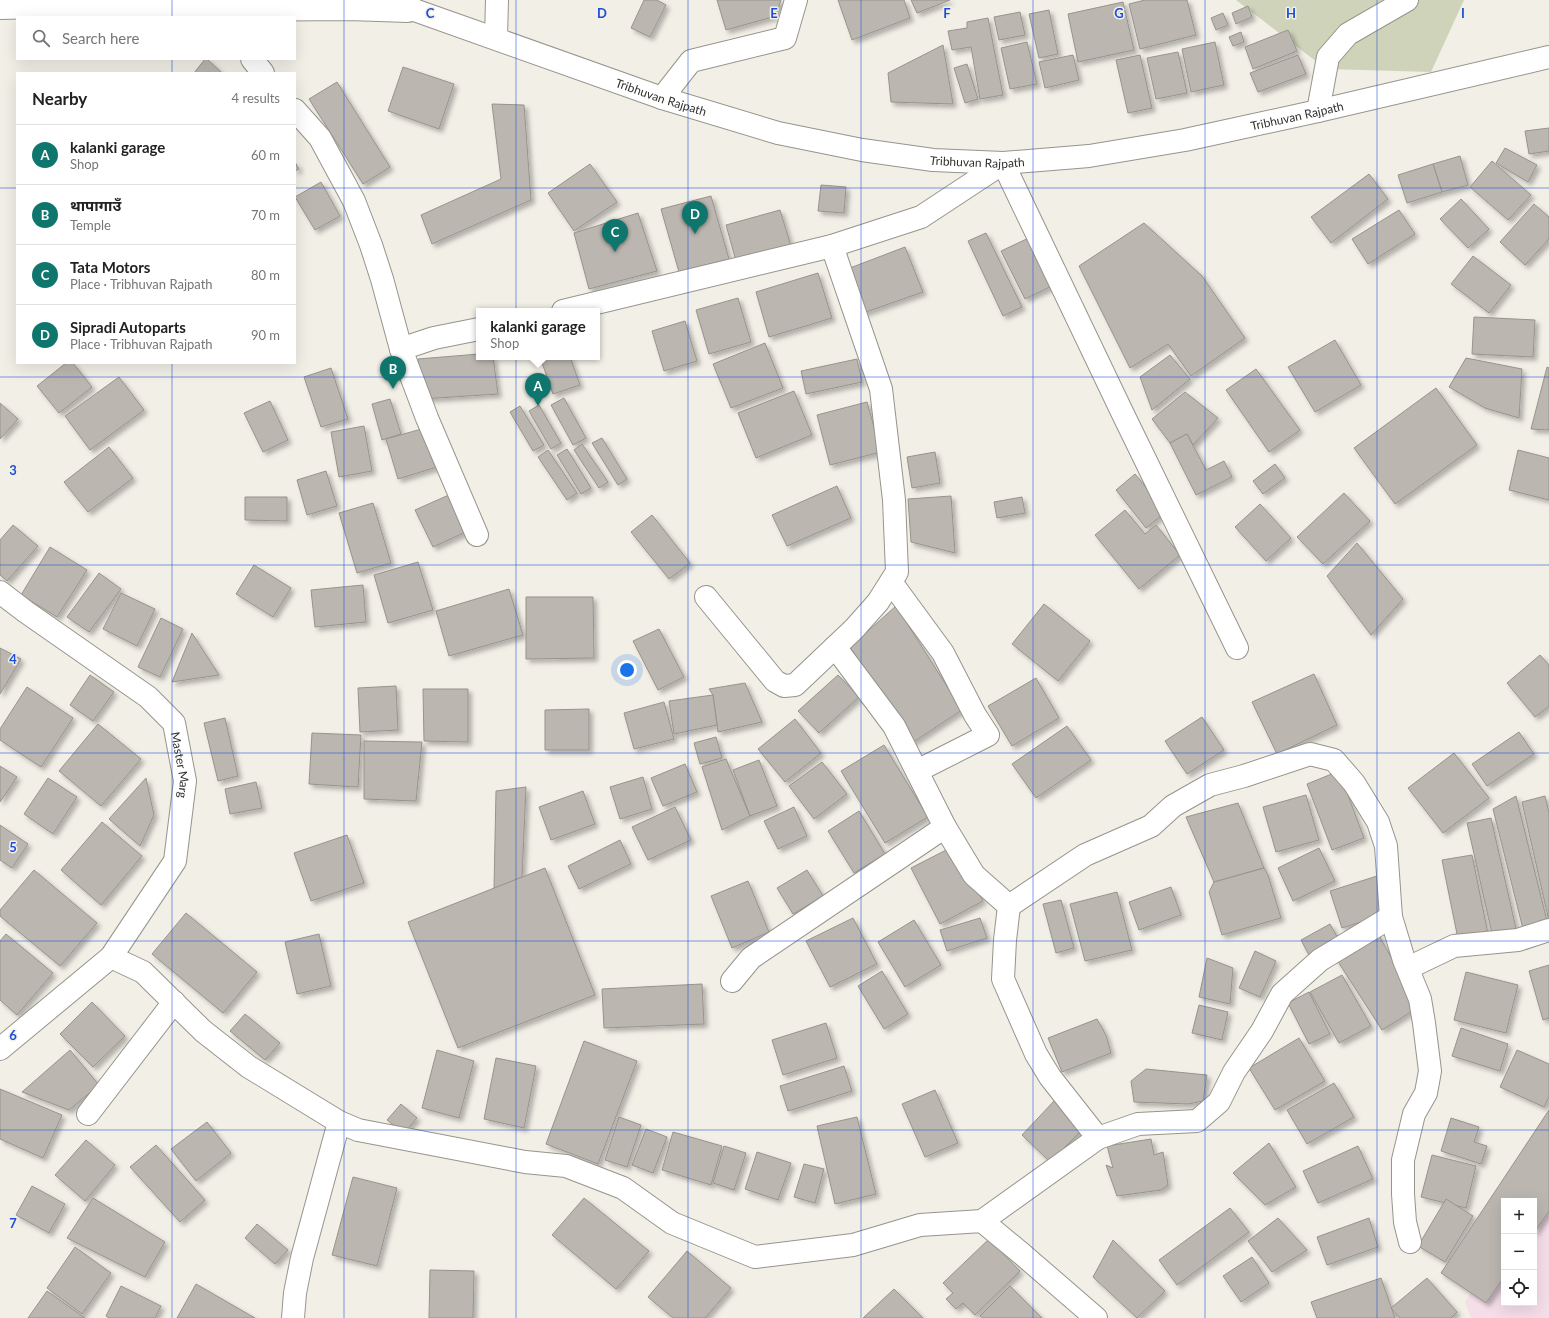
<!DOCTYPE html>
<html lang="en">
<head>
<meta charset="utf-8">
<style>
  :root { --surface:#fff; --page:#f6f6f6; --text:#222; --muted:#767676; --line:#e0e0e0; --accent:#0f766e }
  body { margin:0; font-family:Lato,"Noto Sans Devanagari",sans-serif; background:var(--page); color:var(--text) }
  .controls { position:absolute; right:12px; bottom:12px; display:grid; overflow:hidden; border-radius:0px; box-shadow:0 4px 16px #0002 }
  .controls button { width:36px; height:36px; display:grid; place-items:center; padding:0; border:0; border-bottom:1px solid var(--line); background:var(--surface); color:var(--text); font:20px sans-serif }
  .you { position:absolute; left:627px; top:670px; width:14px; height:14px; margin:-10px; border:3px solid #fff; border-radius:50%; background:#1a73e8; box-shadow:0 0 0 6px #1a73e833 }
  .badge { display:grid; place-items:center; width:26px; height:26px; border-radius:50%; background:var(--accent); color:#fff; font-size:13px; font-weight:700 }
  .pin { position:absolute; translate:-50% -33px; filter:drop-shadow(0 1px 2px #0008) }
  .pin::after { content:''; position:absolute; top:21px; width:14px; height:12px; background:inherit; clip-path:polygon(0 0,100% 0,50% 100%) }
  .popup { position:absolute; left:476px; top:308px; width:124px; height:52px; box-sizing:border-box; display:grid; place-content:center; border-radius:0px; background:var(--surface); filter:drop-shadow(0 1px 3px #0005); font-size:13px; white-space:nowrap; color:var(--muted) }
  .popup b { font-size:15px; color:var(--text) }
  .popup::after { content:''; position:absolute; left:50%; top:100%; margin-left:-8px; border:8px solid transparent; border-top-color:var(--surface) }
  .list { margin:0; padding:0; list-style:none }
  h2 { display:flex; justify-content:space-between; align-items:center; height:52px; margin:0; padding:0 16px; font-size:17px }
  h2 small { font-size:13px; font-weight:400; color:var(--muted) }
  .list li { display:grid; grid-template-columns:26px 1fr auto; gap:12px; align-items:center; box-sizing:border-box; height:60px; padding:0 16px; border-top:1px solid var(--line) }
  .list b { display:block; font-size:15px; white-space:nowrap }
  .list p { margin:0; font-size:13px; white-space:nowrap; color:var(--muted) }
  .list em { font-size:13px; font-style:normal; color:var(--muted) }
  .icon { flex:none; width:22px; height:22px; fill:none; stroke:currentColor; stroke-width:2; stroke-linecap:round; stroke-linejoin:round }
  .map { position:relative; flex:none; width:1549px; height:1318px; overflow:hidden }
  .search { position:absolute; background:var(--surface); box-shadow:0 4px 16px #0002; left:16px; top:16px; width:280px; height:44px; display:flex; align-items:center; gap:10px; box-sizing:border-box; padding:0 14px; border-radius:0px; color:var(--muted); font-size:15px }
  .panel { position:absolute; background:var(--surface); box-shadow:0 4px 16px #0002; left:16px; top:72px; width:280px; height:292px; border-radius:0px }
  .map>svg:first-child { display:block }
  .education { fill:#f6dee9 }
  .green { fill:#ced3b9 }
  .building { fill:#bbb6af; stroke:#98938c; filter:url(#shadow) }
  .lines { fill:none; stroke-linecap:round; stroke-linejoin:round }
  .minor-casing { stroke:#96948c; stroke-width:24 }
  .highway-casing { stroke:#96948c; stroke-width:24 }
  .minor { stroke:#fff; stroke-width:22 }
  .highway { stroke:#fff; stroke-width:22 }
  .grid { fill:none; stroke:#1d4ed8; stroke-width:1; stroke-opacity:0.55 }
  .labels { text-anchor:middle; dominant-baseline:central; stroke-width:3; stroke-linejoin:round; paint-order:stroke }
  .street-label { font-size:12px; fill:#31302d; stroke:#f2efe7 }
  .grid-label { font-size:13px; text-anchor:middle; font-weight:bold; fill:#1d4ed8; stroke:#f2efe7; stroke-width:3; stroke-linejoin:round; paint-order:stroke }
</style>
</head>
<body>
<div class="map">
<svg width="1549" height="1318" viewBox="0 0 1549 1318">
  <defs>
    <filter id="shadow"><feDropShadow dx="3.5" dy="3.5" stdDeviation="2" flood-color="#0004"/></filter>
  </defs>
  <rect width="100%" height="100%" fill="#f2efe7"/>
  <polygon class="education" points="1549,1172 1549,1318 1471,1318 1465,1302 1504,1242 1504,1303 1534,1303 1534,1201"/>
  <polygon class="green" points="1236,0 1464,0 1431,72 1326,69"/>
  <g class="building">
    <polygon points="644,0 657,0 666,5 650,37 631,28"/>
    <polygon points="717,0 781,0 776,16 726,30"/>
    <polygon points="838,0 904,0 910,18 852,40"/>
    <polygon points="911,0 950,0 917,13"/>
    <polygon points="1145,0 1187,0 1196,35 1140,49 1129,4"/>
    <polygon points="1123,2 1134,50 1078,62 1068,14"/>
    <polygon points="1248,6 1252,17 1236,24 1232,13"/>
    <polygon points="1049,10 1058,54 1039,58 1029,14"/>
    <polygon points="1020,12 1025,35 999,40 994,17"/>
    <polygon points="1223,13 1228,25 1216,30 1211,18"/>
    <polygon points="988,18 1003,95 980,99 971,47 952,50 948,31 967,28 967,22"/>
    <polygon points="1288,30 1297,51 1253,69 1245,47"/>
    <polygon points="1241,32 1244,42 1233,46 1229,37"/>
    <polygon points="1027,42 1037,84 1010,89 1001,48"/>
    <polygon points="1215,42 1224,85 1191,92 1182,49"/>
    <polygon points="943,45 953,104 891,102 888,73"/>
    <polygon points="1178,52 1187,93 1156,99 1147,58"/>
    <polygon points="1073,55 1079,80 1045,88 1039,62"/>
    <polygon points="1140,55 1152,108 1128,113 1116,60"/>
    <polygon points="1298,55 1306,74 1258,92 1250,73"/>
    <polygon points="205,59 207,59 222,73 194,73"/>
    <polygon points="967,64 978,99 965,103 954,68"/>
    <polygon points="403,67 454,84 439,129 388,111"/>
    <polygon points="337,82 390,167 363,184 309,99"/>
    <polygon points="492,104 524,105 531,200 432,244 421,215 501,179"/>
    <polygon points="1549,128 1549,151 1529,154 1525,131"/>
    <polygon points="1505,148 1537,165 1528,182 1496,163"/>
    <polygon points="1460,156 1468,185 1442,192 1433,164"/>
    <polygon points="1492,161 1531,195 1508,220 1470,187"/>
    <polygon points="295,162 299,169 295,171"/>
    <polygon points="590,164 617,202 574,231 548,193"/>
    <polygon points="1433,164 1442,192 1407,203 1398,175"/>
    <polygon points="1369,174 1388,199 1331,243 1311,217"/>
    <polygon points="321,182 340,216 315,230 295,197"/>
    <polygon points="821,185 846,187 844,213 818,211"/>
    <polygon points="711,196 729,259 679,272 661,209"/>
    <polygon points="1461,199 1489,229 1468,248 1440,219"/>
    <polygon points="1534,204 1549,217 1549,239 1525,265 1500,242"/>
    <polygon points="780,210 791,246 736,261 726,225"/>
    <polygon points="1399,210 1415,234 1368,264 1352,239"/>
    <polygon points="638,213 657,271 589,289 574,233"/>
    <polygon points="1144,223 1202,276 1245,338 1191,376 1168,344 1130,368 1079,266"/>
    <polygon points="986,233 1022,307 1003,316 968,241"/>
    <polygon points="1033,236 1056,284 1025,299 1001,251"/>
    <polygon points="905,247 923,292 863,313 850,268"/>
    <polygon points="1473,256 1511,285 1489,313 1451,284"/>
    <polygon points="818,273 832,318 769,337 756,292"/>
    <polygon points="738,298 751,342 709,354 696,310"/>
    <polygon points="1474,317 1535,320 1533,357 1472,354"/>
    <polygon points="685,321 697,361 664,371 652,331"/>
    <polygon points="1335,340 1361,385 1315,412 1288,367"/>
    <polygon points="765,343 783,388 731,408 713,364"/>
    <polygon points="479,354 479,357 493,357 498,394 421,399 418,359"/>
    <polygon points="1170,355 1190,379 1152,410 1140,377"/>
    <polygon points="540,357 570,357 580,385 553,394"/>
    <polygon points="1466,358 1522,369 1519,418 1485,408 1449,387"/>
    <polygon points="857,359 862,382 806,394 801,371"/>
    <polygon points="66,363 73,363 92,387 59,413 37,386"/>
    <polygon points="1547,367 1549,368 1549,430 1531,429"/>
    <polygon points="331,368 348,419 321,427 304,377"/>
    <polygon points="1256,369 1300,430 1269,452 1226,390"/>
    <polygon points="119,377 144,410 90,450 65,416"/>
    <polygon points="1436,388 1477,445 1395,504 1354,448"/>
    <polygon points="794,391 812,435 756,458 738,413"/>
    <polygon points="1185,392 1218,418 1193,445 1187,434 1170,443 1152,419"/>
    <polygon points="564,398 586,438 573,445 551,405"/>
    <polygon points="390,399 401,434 382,440 372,404"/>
    <polygon points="270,401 288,440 263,452 244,413"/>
    <polygon points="867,402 881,452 830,465 817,415"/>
    <polygon points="0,403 18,419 0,439"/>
    <polygon points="539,405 561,443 551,449 529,411"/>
    <polygon points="520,406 544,445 533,451 510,412"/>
    <polygon points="364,426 372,471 339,477 331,432"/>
    <polygon points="425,428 437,467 398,479 386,439"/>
    <polygon points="1187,434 1206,470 1224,461 1232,477 1196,495 1170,443"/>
    <polygon points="602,438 627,479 618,485 592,443"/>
    <polygon points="582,444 608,482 599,488 574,450"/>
    <polygon points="109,447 133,478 88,512 64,482"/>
    <polygon points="567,449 591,488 581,494 557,455"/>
    <polygon points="548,450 577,493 567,500 538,457"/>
    <polygon points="1518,450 1549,458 1549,500 1509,490"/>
    <polygon points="935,452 940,483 912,488 907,457"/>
    <polygon points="1275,464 1285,478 1263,494 1253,481"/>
    <polygon points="326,471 337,506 307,515 297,480"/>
    <polygon points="1135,474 1166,512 1146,528 1116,490"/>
    <polygon points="837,486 851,518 787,546 772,515"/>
    <polygon points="1344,493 1370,521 1323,564 1297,537"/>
    <polygon points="451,494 468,531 433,547 415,510"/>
    <polygon points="951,496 955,553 911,542 908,499"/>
    <polygon points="245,497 287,497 287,521 245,520"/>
    <polygon points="1022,497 1025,513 997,518 994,502"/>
    <polygon points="373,503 391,563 357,573 339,513"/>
    <polygon points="1260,504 1291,538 1266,561 1235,527"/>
    <polygon points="1125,510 1145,534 1156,525 1180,555 1139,589 1095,535"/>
    <polygon points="652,515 690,563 669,579 631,532"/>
    <polygon points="13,525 38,546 7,581 0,575 0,540"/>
    <polygon points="1357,543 1403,599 1371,635 1327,576"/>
    <polygon points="50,547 87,570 57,617 21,595"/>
    <polygon points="418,562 433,610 388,623 374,575"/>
    <polygon points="254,565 291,588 273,617 236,594"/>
    <polygon points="99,573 121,589 89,632 67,617"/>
    <polygon points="363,585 366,622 315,627 311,590"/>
    <polygon points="509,589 523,635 449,656 436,611"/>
    <polygon points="121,593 155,609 137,646 103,629"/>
    <polygon points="526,597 593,597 594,658 526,659"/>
    <polygon points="1044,604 1090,641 1058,681 1012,644"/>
    <polygon points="896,606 962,710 912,743 850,647"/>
    <polygon points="161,618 183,629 160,677 138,667"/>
    <polygon points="659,629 684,677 658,690 633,641"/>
    <polygon points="192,633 219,675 172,682"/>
    <polygon points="0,648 21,659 0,694"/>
    <polygon points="1540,655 1549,665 1549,706 1535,717 1507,683"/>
    <polygon points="1314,674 1337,725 1277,754 1252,702"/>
    <polygon points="90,675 114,692 93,721 70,705"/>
    <polygon points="838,675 859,697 819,733 798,711"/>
    <polygon points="1036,678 1059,718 1012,746 988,706"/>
    <polygon points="745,683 762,722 718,732 713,695 709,689"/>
    <polygon points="396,686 398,730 360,732 358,688"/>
    <polygon points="27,687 73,718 41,767 0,740 0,729"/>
    <polygon points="423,689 468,689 468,742 424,741"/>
    <polygon points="713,695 717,725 674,734 669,701"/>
    <polygon points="664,702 674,739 634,749 624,713"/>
    <polygon points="589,709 589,750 545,750 545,710"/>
    <polygon points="1202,717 1224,750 1187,774 1165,741"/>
    <polygon points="225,718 238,776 218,781 204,723"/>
    <polygon points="795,719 821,753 785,782 758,749"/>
    <polygon points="98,724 141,759 101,806 59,771"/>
    <polygon points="1067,726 1091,760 1036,798 1012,764"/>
    <polygon points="1519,732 1534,754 1487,786 1472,764"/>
    <polygon points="312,733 361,735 358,787 309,784"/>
    <polygon points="716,737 722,758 700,764 694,743"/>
    <polygon points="364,741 422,742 416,801 364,799"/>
    <polygon points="884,745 928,817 885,843 841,771"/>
    <polygon points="1454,753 1489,798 1443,833 1408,788"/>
    <polygon points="726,759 750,816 722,830 702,767"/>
    <polygon points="759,760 777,806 750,816 733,770"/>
    <polygon points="822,762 847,794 814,819 789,786"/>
    <polygon points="685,764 697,792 663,806 651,778"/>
    <polygon points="0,766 17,777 0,802"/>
    <polygon points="1339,771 1364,838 1332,850 1307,784"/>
    <polygon points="643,777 652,809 620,819 610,787"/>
    <polygon points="48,778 77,797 53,834 24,814"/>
    <polygon points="146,778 154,815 140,846 109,819"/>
    <polygon points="256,782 262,808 230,814 225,789"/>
    <polygon points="526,787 522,877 494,889 496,791"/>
    <polygon points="583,791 595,824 551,840 539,807"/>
    <polygon points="1306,795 1319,840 1276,852 1263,807"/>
    <polygon points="1516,796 1548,925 1524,933 1493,809"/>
    <polygon points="1545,796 1549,813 1549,921 1522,802"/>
    <polygon points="1238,803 1264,868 1214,882 1186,817"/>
    <polygon points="675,807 691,840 648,860 632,827"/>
    <polygon points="794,807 807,836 778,849 764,821"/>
    <polygon points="859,811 885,854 854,873 828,831"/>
    <polygon points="1491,818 1517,933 1493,938 1467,823"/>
    <polygon points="102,822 142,856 101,905 61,870"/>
    <polygon points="0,825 28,844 12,868 0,860"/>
    <polygon points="347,835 364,883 311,901 294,853"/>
    <polygon points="620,840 631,864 579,889 568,866"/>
    <polygon points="954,846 983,901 940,924 911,868"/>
    <polygon points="1319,848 1335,881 1293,901 1278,868"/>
    <polygon points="1472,855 1488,934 1458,939 1442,860"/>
    <polygon points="545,868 595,995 458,1048 408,922"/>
    <polygon points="1264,868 1268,875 1281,918 1222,935 1209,892 1214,882"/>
    <polygon points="34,870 97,923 60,966 0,916 0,910"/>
    <polygon points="807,870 823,896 793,914 777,888"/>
    <polygon points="1377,876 1389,913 1342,928 1330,891"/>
    <polygon points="748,881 769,932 732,948 711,896"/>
    <polygon points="1171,887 1181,915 1139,930 1129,902"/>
    <polygon points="1117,892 1132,950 1085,961 1070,904"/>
    <polygon points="1061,900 1074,948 1056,953 1043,904"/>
    <polygon points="186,913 257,972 223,1013 152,954"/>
    <polygon points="853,918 877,964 830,987 806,941"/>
    <polygon points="980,918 987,938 947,951 940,930"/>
    <polygon points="914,920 941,965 905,987 878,942"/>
    <polygon points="1330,924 1339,940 1310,957 1301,940"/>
    <polygon points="1377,932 1419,1007 1382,1030 1335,957"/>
    <polygon points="6,934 53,973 17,1015 0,1000 0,941"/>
    <polygon points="319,934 331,986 297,994 285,942"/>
    <polygon points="1255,951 1276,961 1260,997 1239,988"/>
    <polygon points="1207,958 1233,968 1230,1004 1199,997"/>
    <polygon points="1549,965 1549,1018 1543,1020 1529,971"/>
    <polygon points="882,971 908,1014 884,1029 858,986"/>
    <polygon points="1466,972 1518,985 1506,1033 1454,1020"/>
    <polygon points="1342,975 1371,1026 1339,1043 1310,992"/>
    <polygon points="702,984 704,1024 604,1028 602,989"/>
    <polygon points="1309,992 1330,1034 1309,1044 1288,1003"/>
    <polygon points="92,1002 125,1036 93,1067 60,1034"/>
    <polygon points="1199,1005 1228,1012 1222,1040 1192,1033"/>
    <polygon points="245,1014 280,1043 265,1060 230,1031"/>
    <polygon points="1097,1019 1106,1035 1111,1053 1062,1072 1048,1038"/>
    <polygon points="826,1023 837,1058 783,1075 772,1040"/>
    <polygon points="1461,1028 1508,1044 1500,1071 1452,1056"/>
    <polygon points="1299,1038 1325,1081 1275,1110 1249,1068"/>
    <polygon points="584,1041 637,1061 598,1164 546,1144"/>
    <polygon points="70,1050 99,1085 69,1110 22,1092"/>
    <polygon points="437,1050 474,1061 459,1118 422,1108"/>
    <polygon points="1517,1050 1549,1064 1549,1097 1544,1107 1500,1087"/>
    <polygon points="496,1058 536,1066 524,1128 484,1119"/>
    <polygon points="844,1066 852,1091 788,1111 780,1086"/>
    <polygon points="1146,1069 1207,1075 1203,1101 1188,1104 1134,1102 1131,1081"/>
    <polygon points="1334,1083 1354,1117 1307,1144 1287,1110"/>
    <polygon points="0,1089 62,1115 43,1158 0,1139"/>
    <polygon points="935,1090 958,1143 925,1157 902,1104"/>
    <polygon points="1054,1101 1083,1129 1050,1162 1022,1135"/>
    <polygon points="401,1104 417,1118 404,1133 387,1120"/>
    <polygon points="1549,1110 1549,1211 1534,1233 1534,1201 1504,1201 1504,1277 1486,1303 1441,1273"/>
    <polygon points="619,1117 641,1125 627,1167 605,1160"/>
    <polygon points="857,1117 876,1194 835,1204 817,1126"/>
    <polygon points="1451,1118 1479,1127 1474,1142 1487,1146 1481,1164 1441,1151"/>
    <polygon points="207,1122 231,1153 196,1181 171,1149"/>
    <polygon points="646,1129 667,1137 653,1173 632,1165"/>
    <polygon points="673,1132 722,1146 711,1185 662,1170"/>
    <polygon points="1151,1139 1154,1155 1163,1152 1168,1185 1161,1190 1117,1196 1106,1165 1113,1168 1107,1146"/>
    <polygon points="86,1140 115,1165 85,1201 55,1175"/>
    <polygon points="1269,1143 1296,1187 1265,1205 1233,1173"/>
    <polygon points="156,1145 205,1200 180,1222 130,1167"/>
    <polygon points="724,1146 746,1153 734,1190 713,1183"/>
    <polygon points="1358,1146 1373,1179 1318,1203 1303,1171"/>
    <polygon points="757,1152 791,1163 778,1200 745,1189"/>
    <polygon points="1432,1155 1476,1166 1466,1208 1421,1197"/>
    <polygon points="804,1164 824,1169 815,1203 794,1197"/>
    <polygon points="353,1177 397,1188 377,1266 332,1255"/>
    <polygon points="32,1186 65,1204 49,1233 16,1215"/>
    <polygon points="93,1198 165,1242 145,1277 67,1238"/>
    <polygon points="584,1198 649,1251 616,1289 552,1235"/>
    <polygon points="1446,1199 1473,1216 1445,1262 1418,1246"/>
    <polygon points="1230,1208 1249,1232 1177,1285 1159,1260"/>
    <polygon points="1278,1218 1307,1250 1272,1272 1248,1241"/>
    <polygon points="1369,1218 1378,1247 1327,1265 1317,1237"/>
    <polygon points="257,1224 288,1250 275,1264 245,1238"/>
    <polygon points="989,1239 1020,1271 975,1315 963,1303 956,1309 946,1299 953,1293 943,1283"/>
    <polygon points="1113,1240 1165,1291 1137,1318 1093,1277"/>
    <polygon points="75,1247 111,1273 82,1314 47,1288"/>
    <polygon points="687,1251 731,1288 705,1318 673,1318 648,1297"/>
    <polygon points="1252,1257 1269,1283 1241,1302 1223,1276"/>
    <polygon points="430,1270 474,1271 473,1318 429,1318"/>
    <polygon points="1381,1278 1395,1318 1317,1318 1311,1302"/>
    <polygon points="1427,1278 1457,1312 1451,1318 1400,1318 1391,1308"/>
    <polygon points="196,1284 255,1318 177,1318"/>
    <polygon points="121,1286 161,1306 155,1318 109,1318 106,1316"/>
    <polygon points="1010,1286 1042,1318 983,1318 980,1316"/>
    <polygon points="894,1289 923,1318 863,1318"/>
    <polygon points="47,1291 85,1318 28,1318"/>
  </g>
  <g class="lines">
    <g class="minor-casing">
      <g id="minor">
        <polyline points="496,38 497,0"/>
        <polyline points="252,59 263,73"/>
        <polyline points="662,98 691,61 785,38 796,0"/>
        <polyline points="295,110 320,138 354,201 371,245 382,279 401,349 434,338 479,329"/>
        <polyline points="1318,111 1328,57 1348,34 1407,0"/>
        <polyline points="563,311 832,246 921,217 1003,163 1122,412 1237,648"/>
        <polyline points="401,349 427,418 477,535"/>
        <polyline points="891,582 943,653 975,715 988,735 917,771"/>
        <path id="s1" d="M0 592 26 612 148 697 174 723 185 781 175 861 111 957 0 1049"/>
        <polyline points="706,597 775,681 784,686 795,685 854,629 878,602 897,572 894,500 881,389 832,246"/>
        <polyline points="835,647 894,726 945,827 974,875 1009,906 1005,940 1003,979 1036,1054 1050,1077 1098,1138 1138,1124 1197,1121 1219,1102 1234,1072 1262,1031 1282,994 1320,960 1391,917"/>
        <polyline points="1009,906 1085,855 1151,826 1173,806 1210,785 1244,776 1310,754 1334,760 1354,783 1378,822 1386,846 1391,917 1404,960 1420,999 1424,1023 1430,1071 1426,1093 1414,1114 1403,1160 1403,1194 1405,1222 1410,1242"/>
        <polyline points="111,957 143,972 203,1031 249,1067 339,1122 358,1130 525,1162 566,1166 623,1188 672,1223 755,1257 853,1245 920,1225 982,1221 1022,1254 1096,1318"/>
        <polyline points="1408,968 1454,946 1518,940 1549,930"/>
        <polyline points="732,981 751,958 945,827"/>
        <polyline points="88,1114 174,1002"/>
        <polyline points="982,1221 1098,1138"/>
        <polyline points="293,1318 295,1293 302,1258 339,1122"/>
      </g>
    </g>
    <g class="highway-casing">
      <g id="highway">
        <path id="s2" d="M390 0 417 11 662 98 778 133 862 150 933 160 1003 163 1089 156 1185 140 1318 111 1549 57"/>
        <polyline points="0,8 89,6 213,10 349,9 408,11"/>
      </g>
    </g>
    <use href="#minor" class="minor"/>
    <use href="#highway" class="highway"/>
  </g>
  <path class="grid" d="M172 0V17M344 0V1318M516 0V1318M688 0V1318M861 0V1318M1033 0V1318M1205 0V1318M1377 0V1318M172 59V73M0 188H17M295 188H1549M172 363V1318M0 377H1549M0 565H1549M0 753H1549M0 941H1549M0 1130H1549"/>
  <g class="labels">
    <g class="street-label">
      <text stroke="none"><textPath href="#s2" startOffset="288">Tribhuvan Rajpath</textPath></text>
      <text stroke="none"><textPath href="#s2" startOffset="936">Tribhuvan Rajpath</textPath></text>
      <text stroke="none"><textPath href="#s2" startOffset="612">Tribhuvan Rajpath</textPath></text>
      <text stroke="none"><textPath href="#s1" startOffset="261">Master Marg</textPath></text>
    </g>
  </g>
  <g class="grid-label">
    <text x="430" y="18">C</text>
    <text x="602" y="18">D</text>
    <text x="774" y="18">E</text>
    <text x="947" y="18">F</text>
    <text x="1119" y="18">G</text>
    <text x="1291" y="18">H</text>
    <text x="1463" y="18">I</text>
    <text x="13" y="475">3</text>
    <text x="13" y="664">4</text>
    <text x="13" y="852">5</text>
    <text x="13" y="1040">6</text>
    <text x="13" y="1228">7</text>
  </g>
</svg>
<div class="controls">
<button>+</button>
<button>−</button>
<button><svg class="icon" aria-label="locate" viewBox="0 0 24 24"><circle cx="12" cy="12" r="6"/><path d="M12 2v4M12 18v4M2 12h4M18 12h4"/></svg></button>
</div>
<div class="you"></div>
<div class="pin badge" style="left:538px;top:406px">A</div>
<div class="popup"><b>kalanki garage</b>Shop</div>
<div class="pin badge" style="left:393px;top:389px">B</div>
<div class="pin badge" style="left:615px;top:252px">C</div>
<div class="pin badge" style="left:695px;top:234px">D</div>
<div class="search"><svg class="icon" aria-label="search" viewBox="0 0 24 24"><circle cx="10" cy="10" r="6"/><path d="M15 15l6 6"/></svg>Search here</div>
<section class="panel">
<h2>Nearby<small>4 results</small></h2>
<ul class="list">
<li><span class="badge">A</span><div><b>kalanki garage</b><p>Shop</p></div><em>60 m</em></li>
<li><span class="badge">B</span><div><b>थापागाउँ</b><p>Temple</p></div><em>70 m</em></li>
<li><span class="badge">C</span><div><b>Tata Motors</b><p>Place · Tribhuvan Rajpath</p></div><em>80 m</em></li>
<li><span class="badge">D</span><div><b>Sipradi Autoparts</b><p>Place · Tribhuvan Rajpath</p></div><em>90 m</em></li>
</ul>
</section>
</div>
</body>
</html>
